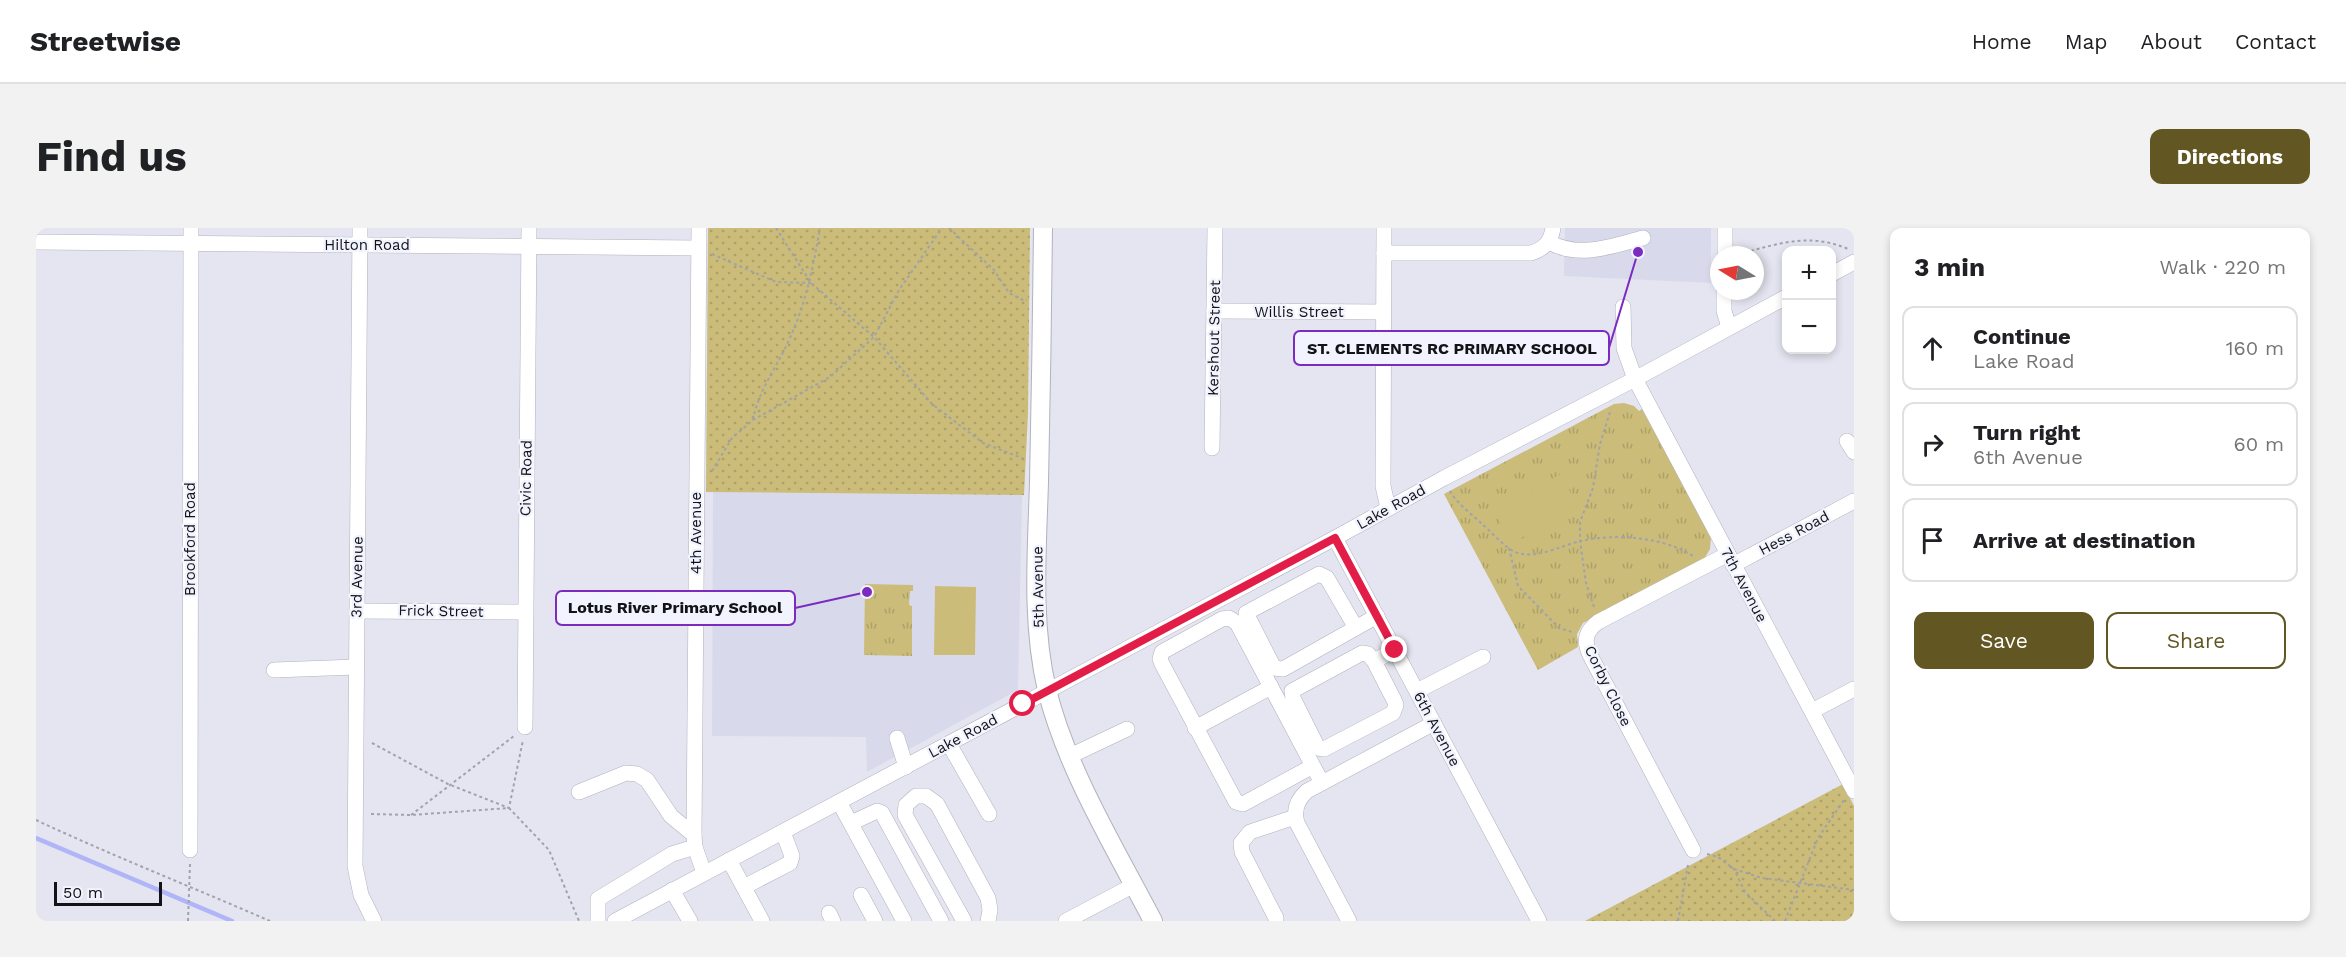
<!DOCTYPE html>
<html lang="en">
<head>
<meta charset="utf-8">
<style>
  :root { --surface:#fff; --page:#f2f2f2; --text:#202124; --muted:#757577; --line:#e0e0e0; --accent:#625723 }
  body { margin:0; font-family:"Work Sans",sans-serif; background:var(--page); color:var(--text) }
  .controls { position:absolute; right:18px; top:18px; display:grid; overflow:hidden; border-radius:12px; box-shadow:0 3px 9px #0003 }
  .controls button { width:54px; height:54px; display:grid; place-items:center; padding:0; border:0; border-bottom:2px solid var(--line); background:var(--surface); color:var(--text); font:30px sans-serif }
  .compass { position:absolute; left:1674px; top:18px; width:54px; height:54px; border-radius:50%; background:var(--surface); box-shadow:0 3px 9px #0003; rotate:280deg }
  .scale { position:absolute; left:18px; bottom:15px; width:108px; box-sizing:border-box; padding-left:6px; border:3px solid #121316; border-top:0; font-size:16px; line-height:21px; white-space:nowrap; color:#121316; -webkit-text-stroke:4px #f1f3fe; paint-order:stroke }
  .stop { position:absolute; width:18px; height:18px; margin:-14px; border:4px solid #e11d48; border-radius:50%; background:#fff }
  .stop.end { background:#e11d48; border-color:#fff; box-shadow:0 2px 6px #0008 }
  .list { margin:0; padding:0; list-style:none }
  h2 { display:flex; justify-content:space-between; align-items:center; height:78px; margin:0; padding:0 24px; font-size:26px }
  h2 small { font-size:20px; font-weight:400; color:var(--muted) }
  .list li { display:grid; grid-template-columns:39px 1fr auto; gap:18px; align-items:center; box-sizing:border-box; height:84px; margin:0 12px 12px; padding:0 12px; border:2px solid var(--line); border-radius:12px }
  .list b { display:block; font-size:22px; white-space:nowrap }
  .list p { margin:0; font-size:20px; white-space:nowrap; color:var(--muted) }
  .list em { font-size:20px; font-style:normal; color:var(--muted) }
  .actions { display:flex; gap:12px; padding:18px 24px }
  .actions a { flex:1; padding:14px 0; border:2px solid var(--accent); border-radius:12px; text-align:center; font-size:21px; color:var(--accent) }
  .actions .main { background:var(--accent); color:#fff }
  .icon { flex:none; width:33px; height:33px; fill:none; stroke:currentColor; stroke-width:2; stroke-linecap:round; stroke-linejoin:round }
  .map { position:relative; flex:none; width:1818px; height:693px; overflow:hidden; border-radius:12px }
  header { display:flex; align-items:center; gap:36px; box-sizing:border-box; height:84px; padding:0 30px; background:var(--surface); border-bottom:2px solid var(--line) }
  header strong { font-size:28px }
  nav { display:flex; gap:33px; margin-inline-start:auto; font-size:21px }
  .intro { display:flex; align-items:center; justify-content:space-between; box-sizing:border-box; height:144px; padding:0 36px }
  h1 { margin:0; font-size:42px }
  .button { padding:15px 27px; border-radius:12px; background:var(--accent); color:#fff; font-size:21px; font-weight:700 }
  main { display:flex; gap:36px; padding:0 36px }
  aside { flex:1; background:var(--surface); border-radius:12px; box-shadow:0 3px 9px #0003 }
  .map>svg:first-child { display:block }
  .built { fill:#d8daec }
  .grass { fill:url(#grass-dots) }
  .park { fill:url(#park-tufts) }
  .pitch { fill:#cbbc79 }
  .lines { fill:none; stroke-linecap:round; stroke-linejoin:round }
  .stream { stroke:#afb5f7; stroke-width:4.5 }
  .minor-casing { stroke:#b0b2bc; stroke-width:16 }
  .major-casing { stroke:#b0b2bc; stroke-width:20 }
  .path { stroke:#a1a2ab; stroke-width:2; stroke-dasharray:3 3; stroke-linecap:butt }
  .minor { stroke:#fff; stroke-width:15 }
  .major { stroke:#fff; stroke-width:18 }
  .route { stroke:#e11d48; stroke-width:8 }
  .labels { text-anchor:middle; dominant-baseline:central; stroke-width:4.5; stroke-linejoin:round; paint-order:stroke }
  .street-label { font-size:15px; fill:#121316; stroke:#f1f3fe }
  .leader { fill:none; stroke:#7b2cbf; stroke-width:2 }
  .callout-dot { fill:#7b2cbf; stroke:#f1f3fe; stroke-width:2 }
  .callout { fill:#f1f3fe; stroke:#7b2cbf; stroke-width:2 }
  .callout-label { font-size:16px; text-anchor:middle; font-weight:bold; fill:#121316 }
</style>
</head>
<body>
<header>
<strong>Streetwise</strong>
<nav><a>Home</a><a>Map</a><a>About</a><a>Contact</a></nav>
</header>
<div class="intro"><h1>Find us</h1><a class="button">Directions</a></div>
<main>
<div class="map">
<svg width="1818" height="693" viewBox="0 0 1818 693">
  <defs>
    <pattern id="grass-dots" width="8" height="8" patternUnits="userSpaceOnUse" patternTransform="scale(1.5)"><rect width="8" height="8" fill="#cbbc79"/><path d="M2 2h.1M6 6h.1" fill="none" stroke="#ada168" stroke-width="1.8" stroke-linecap="round"/></pattern>
    <pattern id="park-tufts" width="24" height="20" patternUnits="userSpaceOnUse" patternTransform="scale(1.5)"><rect width="24" height="20" fill="#cbbc79"/><path d="M3 7l-1-3M5 7V3M7 7l1-3M15 17l-1-3M17 17v-4M19 17l1-3" fill="none" stroke="#ada168"/></pattern>
  </defs>
  <rect width="100%" height="100%" fill="#e4e5f0"/>
  <g class="built">
    <polygon points="1529,0 1675,0 1675,55 1528,48"/>
    <polygon points="677,264 986,267 982,462 831,544 830,509 676,508"/>
  </g>
  <g class="grass">
    <polygon points="672,0 994,0 992,185 988,267 670,264"/>
    <polygon points="1807,556 1818,578 1818,693 1549,693"/>
  </g>
  <g class="park">
    <polygon points="1588,175 1598,178 1603,183 1606,181 1675,309 1674,321 1668,331 1547,395 1541,406 1542,419 1502,442 1408,266 1578,176"/>
    <polygon points="829,356 877,357 877,363 874,363 873,377 876,378 876,428 828,427"/>
  </g>
  <g class="pitch">
    <polygon points="1525,246 1542,279 1476,315 1458,282"/>
    <polygon points="899,358 940,359 939,427 898,427"/>
  </g>
  <g class="lines">
    <polyline class="stream" points="0,610 196,693"/>
    <g class="minor-casing">
      <g id="minor">
        <polyline points="324,0 319,638 325,667 338,693"/>
        <polyline points="663,0 658,607 659,619 668,645"/>
        <polyline points="1348,0 1347,258 1352,280"/>
        <polyline points="0,14 662,20"/>
        <path d="M1513 14C1543 31 1576 18 1607 10"/>
        <path d="M1348 25H1495C1508 21 1515 14 1517 0"/>
        <polyline points="1689,27 1689,0"/>
        <polyline points="1796,46 1818,34"/>
        <polyline points="1688,63 1688,83 1693,99"/>
        <polyline points="1587,79 1588,120 1599,151 1818,563"/>
        <polyline points="1178,83 1347,84"/>
        <polyline points="1811,213 1818,224"/>
        <polyline points="1176,220 1179,0"/>
        <polyline points="1299,310 1503,693"/>
        <polyline points="1697,337 1818,273"/>
        <polyline points="321,383 489,384"/>
        <polyline points="1320,400 1291,350 1283,346 1210,385 1238,440 1247,441 1341,388"/>
        <polyline points="1338,433 1332,426 1326,425 1256,463 1257,470 1282,520 1288,521 1357,485 1360,477 1358,472 1338,433 1359,422"/>
        <polyline points="238,442 320,439"/>
        <polyline points="1381,463 1447,429"/>
        <polyline points="1776,483 1818,461"/>
        <polyline points="489,499 493,0"/>
        <polyline points="1159,500 1235,459"/>
        <polyline points="861,510 870,539"/>
        <polyline points="913,516 953,586"/>
        <polyline points="1034,528 1091,501"/>
        <polyline points="1277,538 1207,576 1200,574 1126,436 1124,431 1126,424 1186,391 1193,390 1201,395 1286,555"/>
        <polyline points="543,564 590,545 601,546 611,552 635,588 658,607"/>
        <polyline points="803,574 868,693"/>
        <polyline points="815,595 841,583 846,585 905,693"/>
        <polyline points="154,622 155,0"/>
        <path d="M1657 622 1554 427C1547 412 1550 403 1562 394L1692 326"/>
        <polyline points="693,632 726,693"/>
        <polyline points="708,659 754,635 756,628 747,604"/>
        <polyline points="636,662 654,693"/>
        <polyline points="825,667 839,693"/>
        <polyline points="793,685 797,693"/>
        <polyline points="1240,690 1206,624 1205,615 1214,604 1259,589"/>
        <polyline points="562,693 562,671 636,626 659,619"/>
        <polyline points="579,693 1299,310 1408,250 1599,151 1750,69"/>
        <polyline points="928,693 869,587 870,577 880,568 890,568 901,576 952,670 954,682 952,693"/>
        <polyline points="1030,693 1098,657"/>
        <path d="M1313 693 1261 595C1257 582 1261 572 1271 563L1398 495"/>
      </g>
    </g>
    <g class="major-casing">
      <path id="major" d="M1007 0C1006 85 1005 169 1003 254 1001 323 995 395 1011 462 1030 540 1080 622 1117 693"/>
    </g>
    <g class="path">
      <polyline points="740,0 775,55 838,109 896,176 947,215 986,230"/>
      <polyline points="913,0 958,42 973,65 987,72 991,72"/>
      <polyline points="676,26 740,54 775,55"/>
      <path d="M1703 26C1742 16 1773 4 1812 21"/>
      <path d="M717 192C722 163 741 139 753 112 770 75 777 40 784 0"/>
      <polyline points="676,243 696,210 717,192 794,149 838,109 863,62 906,0"/>
      <path d="M1414 263C1421 276 1436 286 1446 296 1457 305 1469 321 1482 325 1502 331 1526 317 1545 313 1579 305 1628 309 1657 328"/>
      <polyline points="1473,320 1482,358 1523,400 1536,404"/>
      <polyline points="1558,379 1550,355 1544,313 1544,294 1557,260 1564,216 1575,181"/>
      <polyline points="336,515 412,556 473,580 487,512"/>
      <polyline points="335,586 375,587 473,580 513,622 543,693"/>
      <polyline points="375,587 478,508"/>
      <path d="M0 592C77 628 156 659 234 693"/>
      <polyline points="1671,626 1682,629 1698,641 1709,664 1739,693"/>
      <polyline points="1698,641 1726,650 1818,662"/>
      <polyline points="152,693 154,636"/>
      <polyline points="1642,693 1652,637"/>
      <polyline points="1749,693 1782,610 1808,572"/>
    </g>
    <use href="#minor" class="minor"/>
    <use href="#major" class="major"/>
  </g>
  <g class="lines">
    <polyline class="route" points="987,476 1299,310 1359,422"/>
  </g>
  <g class="labels">
    <g class="street-label">
      <text x="331" y="17">Hilton Road</text>
      <text x="1263" y="84">Willis Street</text>
      <text transform="translate(1178 110) rotate(-89)">Kershout Street</text>
      <text transform="translate(490 250) rotate(-89)">Civic Road</text>
      <text transform="translate(1355 279) rotate(-29)">Lake Road</text>
      <text transform="translate(660 305) rotate(-90)">4th Avenue</text>
      <text transform="translate(1758 305) rotate(-28)">Hess Road</text>
      <text transform="translate(154 311) rotate(-90)">Brookford Road</text>
      <text transform="translate(321 349) rotate(-89)">3rd Avenue</text>
      <text transform="translate(1708 357) rotate(62)">7th Avenue</text>
      <text transform="translate(1002 359) rotate(-91)">5th Avenue</text>
      <text transform="translate(405 383) rotate(1)">Frick Street</text>
      <text transform="translate(1572 458) rotate(64)">Corby Close</text>
      <text transform="translate(1401 501) rotate(62)">6th Avenue</text>
      <text transform="translate(927 508) rotate(-28)">Lake Road</text>
    </g>
  </g>
  <path class="leader" d="M1602 24L1573 120M831 364L759 380"/>
  <g class="callout-dot">
    <circle cx="1602" cy="24" r="6"/>
    <circle cx="831" cy="364" r="6"/>
  </g>
  <g class="callout">
    <rect x="1258" y="103" width="315" height="34" rx="6"/>
    <rect x="520" y="363" width="239" height="34" rx="6"/>
  </g>
  <g class="callout-label">
    <text x="1416" y="126">ST. CLEMENTS RC PRIMARY SCHOOL</text>
    <text x="639" y="385">Lotus River Primary School</text>
  </g>
</svg>
<div class="controls">
<button>+</button>
<button>−</button>
</div>
<svg class="compass" viewBox="-18 -18 36 36"><path d="M0-13l5 13h-10z" fill="#e53935"/><path d="M0 13l5-13h-10z" fill="#757577"/></svg>
<div class="scale">50 m</div>
<div class="stop" style="left:987px;top:476px"></div>
<div class="stop end" style="left:1359px;top:422px"></div>
</div>
<aside>
<h2>3 min<small>Walk · 220 m</small></h2>
<ul class="list">
<li><svg class="icon" aria-label="ahead" viewBox="0 0 24 24"><path d="M12 20V5M6 11l6-6 6 6"/></svg><div><b>Continue</b><p>Lake Road</p></div><em>160 m</em></li>
<li><svg class="icon" aria-label="right" viewBox="0 0 24 24"><path d="M7 20v-9h11M14 6l5 5-5 5"/></svg><div><b>Turn right</b><p>6th Avenue</p></div><em>60 m</em></li>
<li><svg class="icon" aria-label="arrive" viewBox="0 0 24 24"><path d="M6 21V4h12l-3 4 3 4H6"/></svg><div><b>Arrive at destination</b></div></li>
</ul>
<div class="actions"><a class="main">Save</a><a>Share</a></div>
</aside>
</main>
</body>
</html>
